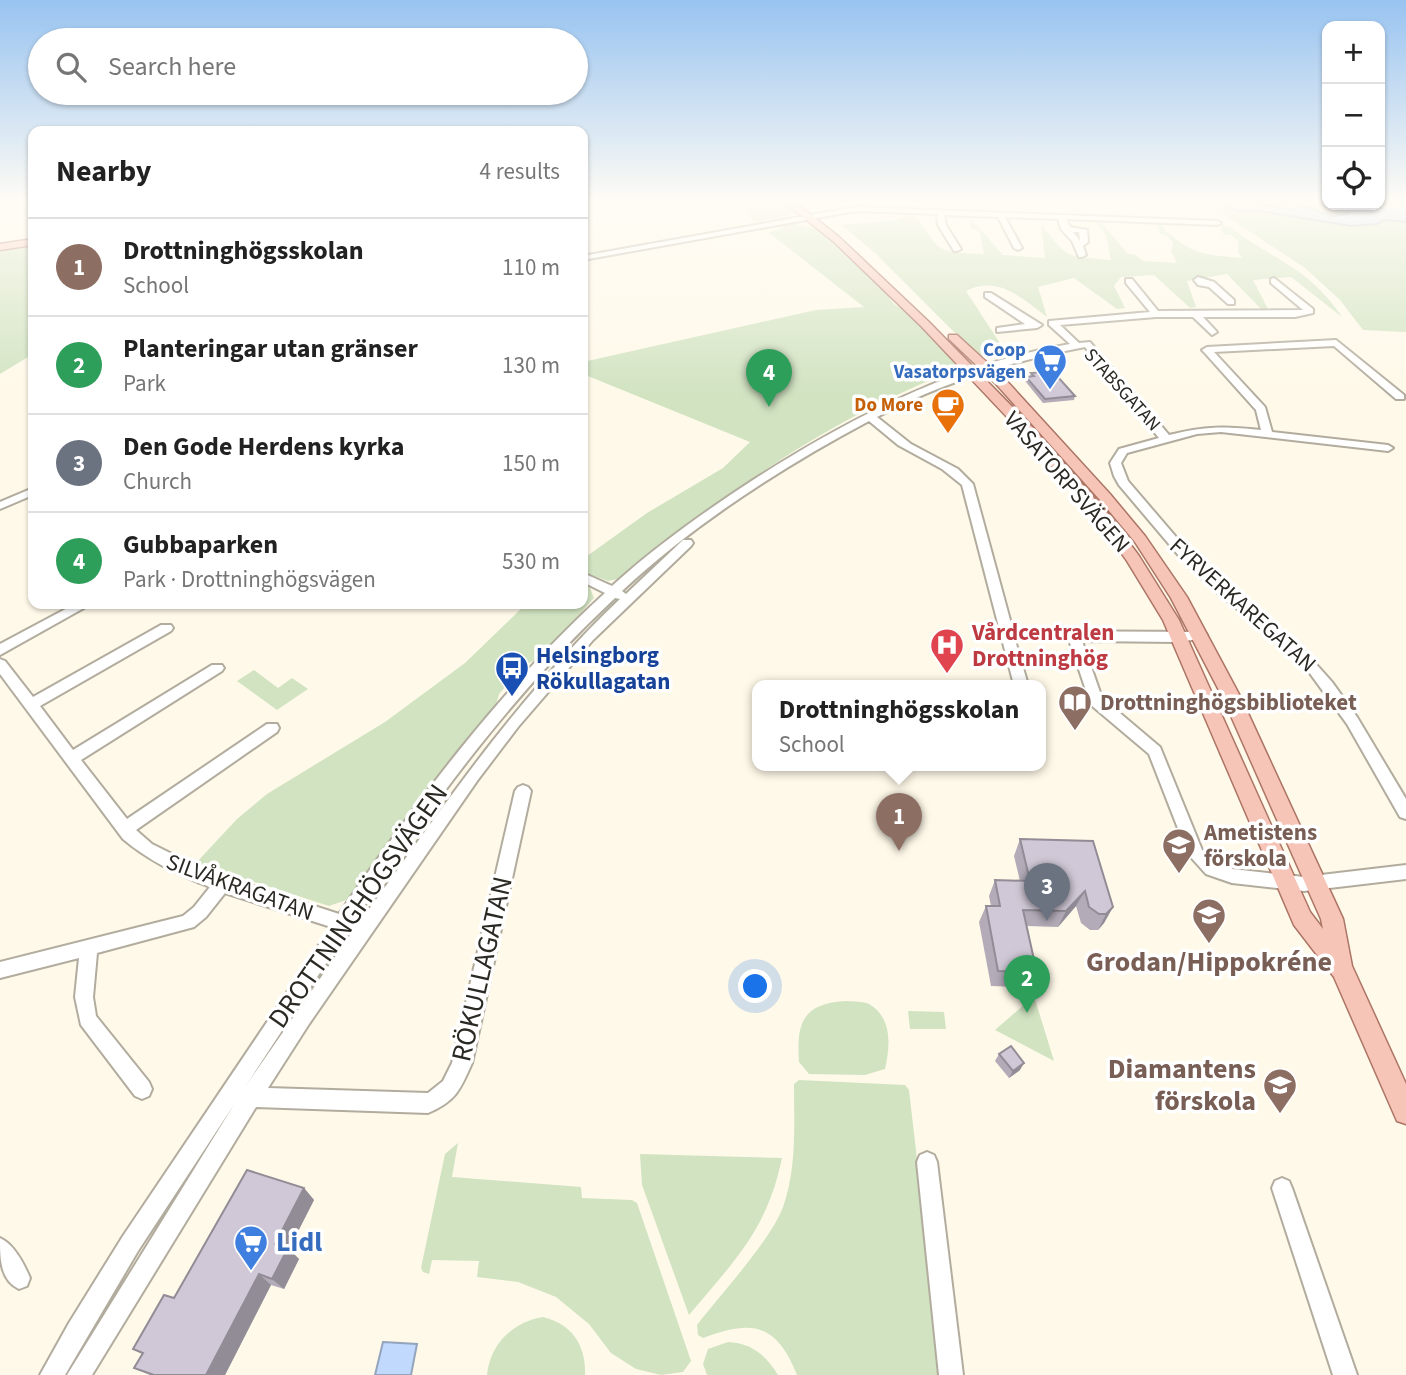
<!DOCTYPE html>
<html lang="en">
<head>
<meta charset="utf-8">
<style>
  :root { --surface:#fff; --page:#f6f6f6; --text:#222; --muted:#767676; --line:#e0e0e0; --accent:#1e84ae }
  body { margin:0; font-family:"Source Sans 3",sans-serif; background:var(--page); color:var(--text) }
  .controls { position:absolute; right:21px; top:21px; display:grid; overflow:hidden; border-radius:14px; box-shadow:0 2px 5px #0004 }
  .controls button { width:63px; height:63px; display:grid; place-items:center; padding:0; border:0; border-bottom:2px solid var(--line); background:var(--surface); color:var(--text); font:35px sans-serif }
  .you { position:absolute; left:756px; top:987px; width:24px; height:24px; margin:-18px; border:5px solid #fff; border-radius:50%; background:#1a73e8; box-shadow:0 0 0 10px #1a73e833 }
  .badge { display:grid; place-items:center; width:46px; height:46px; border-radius:50%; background:var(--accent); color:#fff; font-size:23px; font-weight:700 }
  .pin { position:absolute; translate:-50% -58px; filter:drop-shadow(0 2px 4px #0008) }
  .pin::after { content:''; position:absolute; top:37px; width:24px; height:21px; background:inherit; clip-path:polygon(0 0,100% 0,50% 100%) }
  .popup { position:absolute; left:752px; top:680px; width:294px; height:91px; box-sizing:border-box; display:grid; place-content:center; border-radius:14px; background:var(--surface); filter:drop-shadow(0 2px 5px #0005); font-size:23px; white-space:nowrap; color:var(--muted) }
  .popup b { font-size:26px; color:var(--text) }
  .popup::after { content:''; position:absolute; left:50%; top:100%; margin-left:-14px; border:14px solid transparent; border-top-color:var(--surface) }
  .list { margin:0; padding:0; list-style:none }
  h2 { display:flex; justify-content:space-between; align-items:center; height:91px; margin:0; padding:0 28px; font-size:30px }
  h2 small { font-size:23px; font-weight:400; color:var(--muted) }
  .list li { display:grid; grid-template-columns:46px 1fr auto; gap:21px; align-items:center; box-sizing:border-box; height:98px; padding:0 28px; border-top:2px solid var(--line) }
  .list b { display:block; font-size:26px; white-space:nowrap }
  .list p { margin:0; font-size:23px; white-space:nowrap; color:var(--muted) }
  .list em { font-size:23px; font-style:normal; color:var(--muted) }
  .icon { flex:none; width:38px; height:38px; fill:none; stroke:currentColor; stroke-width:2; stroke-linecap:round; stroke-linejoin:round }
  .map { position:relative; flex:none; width:1406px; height:1375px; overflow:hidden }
  .search { position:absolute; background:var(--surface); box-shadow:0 2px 5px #0004; left:28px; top:28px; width:560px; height:77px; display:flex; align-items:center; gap:18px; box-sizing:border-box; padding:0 24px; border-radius:38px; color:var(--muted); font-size:26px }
  .panel { position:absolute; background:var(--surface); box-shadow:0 2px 5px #0004; left:28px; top:126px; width:560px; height:483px; border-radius:14px }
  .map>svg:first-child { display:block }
  .green { fill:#d1e3c1 }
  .water { fill:#c0d9fd; stroke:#93a4bc; stroke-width:2 }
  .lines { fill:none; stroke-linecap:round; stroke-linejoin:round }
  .minor-casing { stroke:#b2ac9e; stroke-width:4 }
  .major-casing { stroke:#ac7565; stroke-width:3 }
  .minor { fill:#fff; fill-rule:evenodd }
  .major { fill:#f7c5b8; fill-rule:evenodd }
  .wall { fill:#b3acb8 }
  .shaded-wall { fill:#928c96 }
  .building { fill:#d0c8d6; stroke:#928c96; stroke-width:2 }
  .labels { text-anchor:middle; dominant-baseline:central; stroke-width:7; stroke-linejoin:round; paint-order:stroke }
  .far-shop-label { font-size:19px; font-weight:bold; fill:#366cbe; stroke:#fff; text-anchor:end }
  .far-street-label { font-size:19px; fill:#2b2923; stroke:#fff }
  .far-food-label { font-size:19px; font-weight:bold; fill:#c56008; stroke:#fff; text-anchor:end }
  .street-label { font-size:23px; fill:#2b2923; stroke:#fff }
  .health-label { font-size:23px; font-weight:bold; fill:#be3a42; stroke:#fff; text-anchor:start }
  .transit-label { font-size:23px; font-weight:bold; fill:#164399; stroke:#fff; text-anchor:start }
  .education-label { font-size:23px; font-weight:bold; fill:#785e54; stroke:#fff; text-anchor:start }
  .near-street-label { font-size:28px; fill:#2b2923; stroke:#fff }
  .near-education-label { font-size:28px; font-weight:bold; fill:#785e54; stroke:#fff }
  .near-shop-label { font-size:28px; font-weight:bold; fill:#366cbe; stroke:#fff; text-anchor:start }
</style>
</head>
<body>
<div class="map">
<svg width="1406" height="1375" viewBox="0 0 1406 1375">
  <rect width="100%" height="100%" fill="#fff9e9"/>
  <g class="green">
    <polygon points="730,202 784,202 795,210 793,215 756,222"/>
    <polygon points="974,202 1200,202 1206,206 1109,207"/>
    <polygon points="1205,202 1380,205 1380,202 1406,202 1406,332 1363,330 1340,300 1305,268"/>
    <path d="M912 214C923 223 927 234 936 244 946 255 971 253 984 254L980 232 971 228 969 216 1003 255 1045 258 1041 224C1069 260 1066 256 1111 260L1106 235 1093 219H1098L1128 254H1134L1143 261 1177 263 1171 251 1173 242 1166 235 1160 234 1156 223H1163V228C1194 256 1202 254 1242 258L1238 252V241L1231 235 1223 234 1221 225 1229 226C1273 261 1307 265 1342 317L1291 277 1253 280 1269 311 1260 308 1227 274 1187 281 1196 307 1190 308 1154 275 1121 277 1114 286 1125 308 1117 309 1074 278 1038 287 1047 317C1021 298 999 275 966 291L1007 354 996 357 998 359 979 357 875 253 842 225 897 220Z"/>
    <path d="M789 223 819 229 881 287 894 304 907 312 954 363 956 367 953 371C878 400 803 442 738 489 697 518 660 553 618 579L608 581 583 572V559L647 513 723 468 750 442 583 374V362L816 310 864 307 768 232 782 229 784 224Z"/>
    <polygon points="33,246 33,354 0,374 0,251"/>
    <polygon points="583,584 590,588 594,598 541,657 523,666 499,694 494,712 355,897 329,906 196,863 237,819 267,794 385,722 465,663 526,604 583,604"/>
    <polygon points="254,670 278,688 292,678 308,689 277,710 237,681"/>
    <polygon points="1034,996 1054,1061 995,1030"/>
    <path d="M847 1001C853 1002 863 1001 869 1004 893 1018 890 1047 885 1069L865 1075 809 1074 799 1062C796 1021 804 1003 847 1001Z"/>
    <polygon points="908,1011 944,1012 946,1029 910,1029"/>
    <path d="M799 1080 905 1085 909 1090 942 1375H797C776 1322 751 1320 703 1338L698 1335 697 1325C720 1295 771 1240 783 1207 797 1168 794 1125 794 1084Z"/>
    <polygon points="458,1143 452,1177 581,1187 582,1198 632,1200 637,1203 691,1361 683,1372 661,1375 636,1369 611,1353 589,1324 556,1297 518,1282 477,1277 479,1261 432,1260 429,1274 423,1272 421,1268 445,1154"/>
    <path d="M640 1154 782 1158C767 1230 735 1260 689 1315L642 1185Z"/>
    <path d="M543 1317C572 1324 586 1345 585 1375H487C490 1344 513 1322 543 1317Z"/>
    <path d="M728 1342C751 1343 766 1355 778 1375H707L703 1364 708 1349Z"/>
  </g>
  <g class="water">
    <polygon points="1217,202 1253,202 1268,205 1295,202 1331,216 1348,214 1342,205 1406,202 1406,222 1384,220 1377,224 1351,226 1260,211 1237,211"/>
    <polygon points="383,1342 417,1344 411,1375 375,1375"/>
  </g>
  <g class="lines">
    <g class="minor-casing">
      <g id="minor">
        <path d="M856 207 1217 221 1221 223 1217 225 1066 219 1070 227 1087 230 1088 242 1083 246 1086 255 1082 257H1079L1072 241 1061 229 1058 219 1005 217 1022 248 1018 250 1014 248 998 217 944 215 946 225 961 249 957 251H954L938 225 937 214 856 211 583 260V256ZM1073 232H1079L1080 241Z"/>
        <polygon points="1198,277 1214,282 1234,300 1234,304 1228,304 1209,287 1198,285 1194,280"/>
        <path d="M1274 278 1313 309V313L1295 317H1203L1217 332 1212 335 1193 317H1156L1060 325 1079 343 1090 342 1169 435C1205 426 1224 426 1261 430L1256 410 1204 352 1202 350 1207 347 1336 340 1404 395V399H1396L1334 346 1214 352 1265 407 1272 432 1388 445 1393 448 1388 451 1221 432 1197 434 1127 453 1121 463 1128 481 1194 558 1229 590 1299 645 1332 682 1357 717 1406 799V819L1400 817 1347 724 1309 672 1278 642 1221 596 1185 563 1119 485 1114 476 1110 463 1119 449 1159 438 1085 347C1012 361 943 382 877 417L911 444 958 469 973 484 1013 631 1205 632 1207 635 1205 638 1178 642 1082 641 1102 698 1160 747 1202 850 1218 864 1232 869 1304 877 1406 865V879L1304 891 1232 883 1206 874 1188 854 1149 754 1091 705 1069 640H1015L1028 685H1014L962 485 942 469 898 445 869 421C781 468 695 523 622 591L626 594 683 540H691L693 543 691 546 593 640 518 727 477 781 309 1024 268 1088 428 1093 443 1081 452 1063 515 791 518 787 523 785 528 787 531 791 472 1063C460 1090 456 1101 428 1113L256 1107 92 1375H67L235 1103 138 1251 65 1375H40L69 1323 123 1236 331 927 225 893 206 917 194 927 97 953 93 997 96 1016 149 1082 152 1089 149 1096 142 1099 135 1096 81 1025 75 997 79 958 0 978V962L183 916 194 907 210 887C178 875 149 861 123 839L0 674V659L5 661 33 697 161 625H171L173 628 171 631 40 706 73 750 212 665H222L224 668 222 671 81 760 127 819 267 724H277L279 728 277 732 136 830 152 844 204 870 339 914C418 799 502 687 605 593L583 582V573L612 586C656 546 704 512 753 480 850 418 954 364 1070 344L1049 325V321L1150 312 1126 283V279H1132L1158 311 1303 310 1271 283V279ZM615 598 620 599C519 695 441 809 360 922L355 920C431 804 514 692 615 598ZM346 933 351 934 245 1087Z"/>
        <polygon points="985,293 991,293 1042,325 1037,328 997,332 997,328 1025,324 985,297"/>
        <polygon points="33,488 33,495 0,509 0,502"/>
        <polygon points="75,604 91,604 0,655 0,644"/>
        <polygon points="927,1152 934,1155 937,1162 963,1375 939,1375 917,1162 920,1155"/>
        <polygon points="1282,1178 1289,1181 1292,1188 1357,1375 1333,1375 1272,1188 1275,1181"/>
        <path d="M0 1238C14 1244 24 1264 30 1278L27 1286 19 1289C0 1280 0 1258 0 1238Z"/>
      </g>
    </g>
    <g class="major-casing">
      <g id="major">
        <polygon points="784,202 795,202 839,237 929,322 1034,429 1108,514 1139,556 1179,620 1310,912 1323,929 1321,919 1223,698 1171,598 1135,542 1100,500 996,384 949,339 949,335 957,335 1004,378 1110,494 1145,536 1187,597 1241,698 1343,919 1352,966 1406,1084 1406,1124 1397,1121 1334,977 1294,925 1163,620 1127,561 1098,520 1024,435 921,326 833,241"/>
        <polygon points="33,239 33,245 0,250 0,244"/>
      </g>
    </g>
    <use href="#minor" class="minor"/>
    <use href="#major" class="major"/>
  </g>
  <g class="wall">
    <polygon points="1031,373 1050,378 1075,396 1074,400 1043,403 1025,381 1026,377 1030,377"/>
    <polygon points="1020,839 1113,907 1104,923 1098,930 1090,930 1081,923 1076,906 1058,927 1027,926 1035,964 1027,979 1020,987 991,986 979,922 986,906 991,906 989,896 995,880 1020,881 1014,856"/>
    <polygon points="999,1054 1020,1070 1009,1078 995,1061"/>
    <polygon points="304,1188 314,1200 289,1249 299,1259 284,1289 271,1285 225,1375 150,1375 134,1368 142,1354 133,1349 174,1298"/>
  </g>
  <g class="shaded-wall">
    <polygon points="1085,891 1076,906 1058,927 1066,911"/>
    <polygon points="1113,907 1104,923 1098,930 1106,914"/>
    <polygon points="1035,964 1027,979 1020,987 1027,972"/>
    <polygon points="1024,1063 1020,1070 1009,1078 1013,1071"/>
    <polygon points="304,1188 314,1200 289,1249 299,1259 284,1289 272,1279 275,1244"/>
    <polygon points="259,1274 271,1285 225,1375 206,1375"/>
  </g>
  <g class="building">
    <polygon points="1045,372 1050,378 1058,377 1075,396 1045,399 1026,377 1034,376 1031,373"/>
    <polygon points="1020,839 1093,841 1113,907 1106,914 1099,914 1089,907 1085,891 1066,911 1023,910 1035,964 1027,972 998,971 986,906 1000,906 995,880 1030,881"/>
    <polygon points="1011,1046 1024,1063 1013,1071 999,1054"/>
    <polygon points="247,1170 304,1188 275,1244 288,1248 272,1279 259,1274 206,1375 154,1375 134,1368 143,1353 133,1349 164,1295 174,1298"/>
  </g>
  <linearGradient id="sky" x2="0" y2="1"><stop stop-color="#98c3f0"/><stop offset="0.51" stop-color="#fffcf5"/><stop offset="1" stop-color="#fffcf5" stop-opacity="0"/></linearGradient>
  <rect width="1406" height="395" fill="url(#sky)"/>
  <defs>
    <g id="supermarket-pin" transform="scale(1.75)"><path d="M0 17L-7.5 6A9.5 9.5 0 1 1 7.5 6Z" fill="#3f7fe0" stroke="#fff"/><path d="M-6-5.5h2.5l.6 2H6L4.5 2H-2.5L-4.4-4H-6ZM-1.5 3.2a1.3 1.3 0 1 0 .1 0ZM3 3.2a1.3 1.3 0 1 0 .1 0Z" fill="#fff"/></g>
    <g id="cafe-pin" transform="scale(1.75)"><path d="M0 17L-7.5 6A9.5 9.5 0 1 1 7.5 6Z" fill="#e8710a" stroke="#fff"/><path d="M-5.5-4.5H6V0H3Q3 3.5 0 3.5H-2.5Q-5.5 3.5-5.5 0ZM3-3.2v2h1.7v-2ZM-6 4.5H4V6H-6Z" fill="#fff"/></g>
    <g id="hospital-pin" transform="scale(1.75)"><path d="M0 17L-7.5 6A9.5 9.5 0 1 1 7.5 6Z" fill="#e0444e" stroke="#fff"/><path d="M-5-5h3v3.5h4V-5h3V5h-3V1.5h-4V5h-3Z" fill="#fff"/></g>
    <g id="bus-pin" transform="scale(1.75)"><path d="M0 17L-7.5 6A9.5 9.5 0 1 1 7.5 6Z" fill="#1a4fb4" stroke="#fff"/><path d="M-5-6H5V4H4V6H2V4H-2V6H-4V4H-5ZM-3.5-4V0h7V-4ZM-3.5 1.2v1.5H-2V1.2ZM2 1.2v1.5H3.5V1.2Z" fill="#fff"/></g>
    <g id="library-pin" transform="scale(1.75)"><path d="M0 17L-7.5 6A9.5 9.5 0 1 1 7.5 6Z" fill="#8d6e63" stroke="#fff"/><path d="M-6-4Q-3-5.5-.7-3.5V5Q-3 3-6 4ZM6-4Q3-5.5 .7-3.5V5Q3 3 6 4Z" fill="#fff"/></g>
    <g id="school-pin" transform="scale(1.75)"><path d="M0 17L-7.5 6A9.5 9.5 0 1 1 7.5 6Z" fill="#8d6e63" stroke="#fff"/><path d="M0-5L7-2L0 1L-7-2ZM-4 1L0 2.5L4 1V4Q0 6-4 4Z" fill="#fff"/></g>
  </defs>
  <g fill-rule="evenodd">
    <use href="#supermarket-pin" x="1050" y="361"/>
    <use href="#cafe-pin" x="948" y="405"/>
    <use href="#hospital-pin" x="947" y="645"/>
    <use href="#bus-pin" x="512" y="668"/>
    <use href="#library-pin" x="1075" y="702"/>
    <use href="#school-pin" x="1179" y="845"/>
    <use href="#school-pin" x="1209" y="915"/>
    <use href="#school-pin" x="1280" y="1085"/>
    <use href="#supermarket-pin" x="251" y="1242"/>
  </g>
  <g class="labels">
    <g class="far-shop-label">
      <text x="1026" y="350">Coop<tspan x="1026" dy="22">Vasatorpsvägen</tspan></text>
    </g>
    <g class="far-street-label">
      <text transform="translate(1122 390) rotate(48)">STABSGATAN</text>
    </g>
    <g class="far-food-label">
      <text x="923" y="405">Do More</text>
    </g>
    <g class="street-label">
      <text transform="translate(1067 482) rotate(49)">VASATORPSVÄGEN</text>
      <text transform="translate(1243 605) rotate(42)">FYRVERKAREGATAN</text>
      <text transform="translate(240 887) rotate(20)">SILVÅKRAGATAN</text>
    </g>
    <g class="health-label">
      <text x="972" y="632">Vårdcentralen<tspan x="972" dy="26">Drottninghög</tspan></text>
    </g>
    <g class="transit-label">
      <text x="536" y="655">Helsingborg<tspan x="536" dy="26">Rökullagatan</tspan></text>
    </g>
    <g class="education-label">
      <text x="1100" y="702">Drottninghögsbiblioteket</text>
      <text x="1204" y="832">Ametistens<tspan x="1204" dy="26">förskola</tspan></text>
    </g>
    <g class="near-street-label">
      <text transform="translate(358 906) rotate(-55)">DROTTNINGHÖGSVÄGEN</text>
      <text transform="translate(482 969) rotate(-77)">RÖKULLAGATAN</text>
    </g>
    <g class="near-education-label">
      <text x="1209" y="962">Grodan/Hippokréne</text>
      <text x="1256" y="1069" text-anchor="end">Diamantens<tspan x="1256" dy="32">förskola</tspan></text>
    </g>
    <g class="near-shop-label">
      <text x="276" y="1242">Lidl</text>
    </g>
  </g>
</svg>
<div class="controls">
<button>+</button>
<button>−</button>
<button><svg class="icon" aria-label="locate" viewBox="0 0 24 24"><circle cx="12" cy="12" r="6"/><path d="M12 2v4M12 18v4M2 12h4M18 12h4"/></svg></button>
</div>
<div class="you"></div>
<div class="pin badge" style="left:899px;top:851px;background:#8d6e63">1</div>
<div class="popup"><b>Drottninghögsskolan</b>School</div>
<div class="pin badge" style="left:1027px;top:1013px;background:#2e9e5b">2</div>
<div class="pin badge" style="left:1047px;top:921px;background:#6b7280">3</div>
<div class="pin badge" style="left:769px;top:407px;background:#2e9e5b">4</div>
<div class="search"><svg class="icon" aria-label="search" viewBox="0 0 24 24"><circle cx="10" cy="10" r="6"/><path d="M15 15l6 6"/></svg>Search here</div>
<section class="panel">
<h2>Nearby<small>4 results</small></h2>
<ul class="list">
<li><span class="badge" style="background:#8d6e63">1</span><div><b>Drottninghögsskolan</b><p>School</p></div><em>110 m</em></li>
<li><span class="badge" style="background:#2e9e5b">2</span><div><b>Planteringar utan gränser</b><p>Park</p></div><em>130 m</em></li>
<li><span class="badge" style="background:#6b7280">3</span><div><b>Den Gode Herdens kyrka</b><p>Church</p></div><em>150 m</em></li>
<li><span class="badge" style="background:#2e9e5b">4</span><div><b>Gubbaparken</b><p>Park · Drottninghögsvägen</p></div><em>530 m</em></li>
</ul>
</section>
</div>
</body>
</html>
